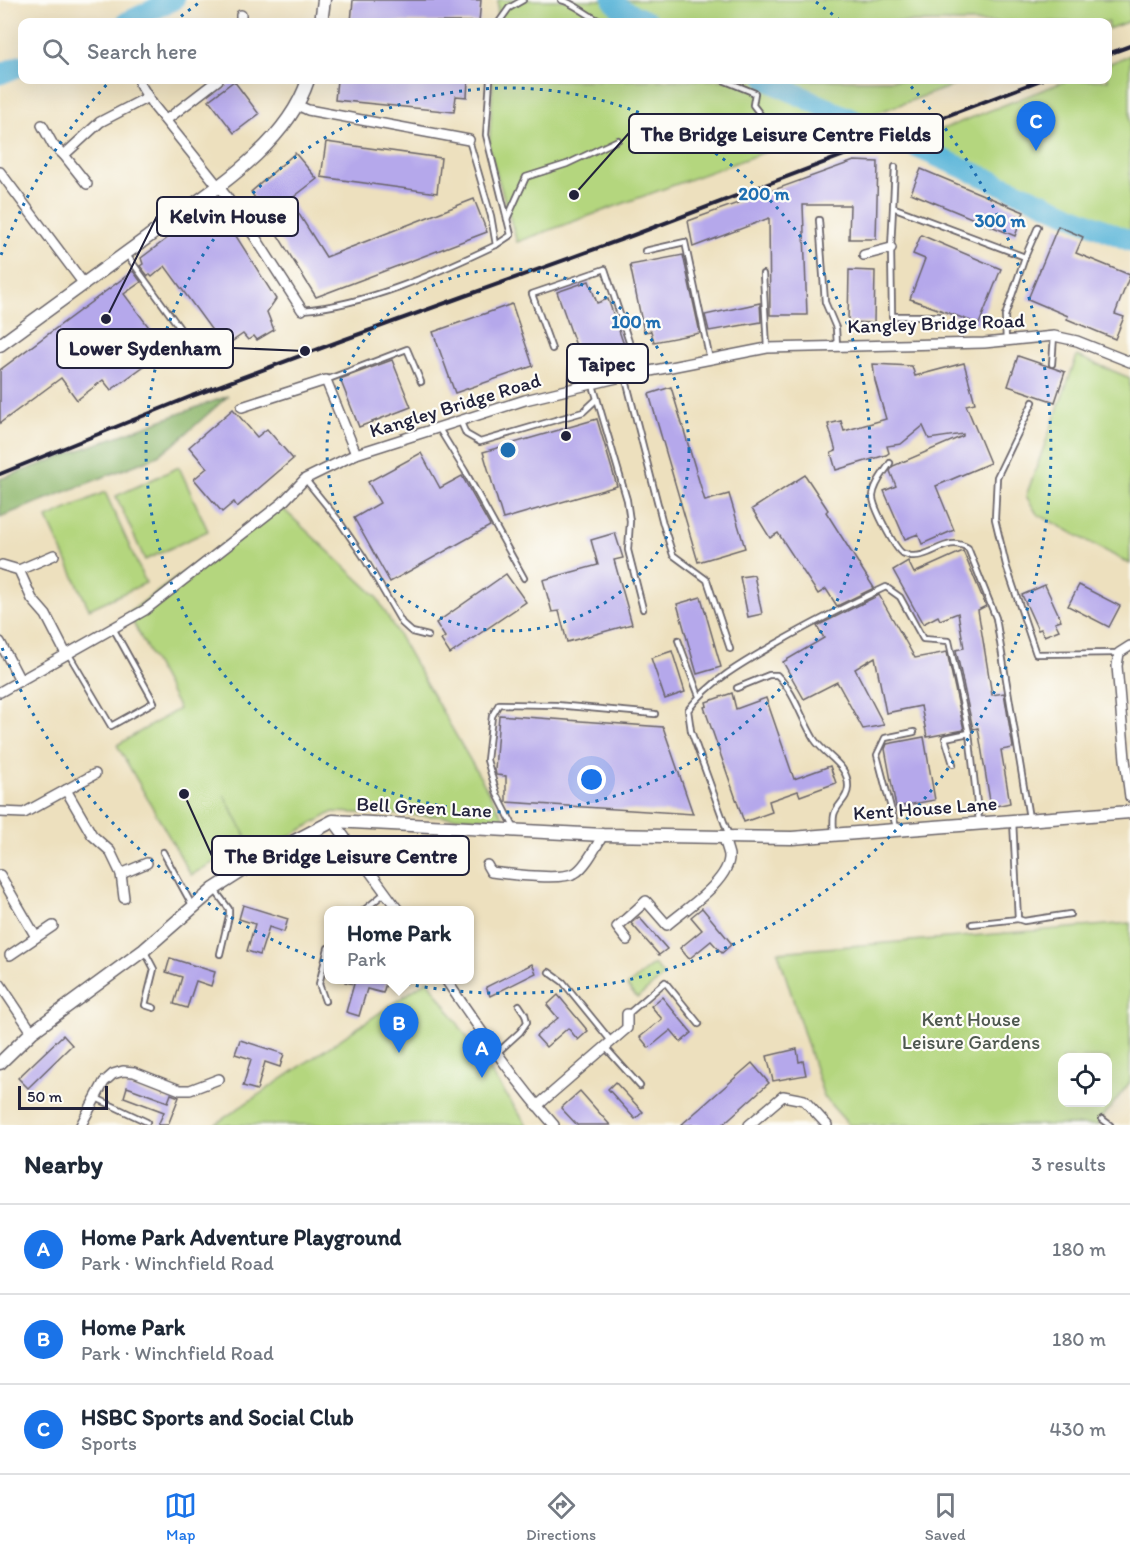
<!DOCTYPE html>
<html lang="en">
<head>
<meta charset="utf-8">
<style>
  :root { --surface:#fff; --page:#f2f2f3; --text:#1f2937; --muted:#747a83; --line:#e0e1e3; --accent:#1a73e8 }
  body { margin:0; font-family:Itim,sans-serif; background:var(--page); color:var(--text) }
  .controls { position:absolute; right:18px; bottom:18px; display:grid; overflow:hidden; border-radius:12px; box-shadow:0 6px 24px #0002 }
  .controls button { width:54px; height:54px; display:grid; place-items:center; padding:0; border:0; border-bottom:2px solid var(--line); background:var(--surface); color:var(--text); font:30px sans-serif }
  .scale { position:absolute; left:18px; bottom:15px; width:90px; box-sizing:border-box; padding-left:6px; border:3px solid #22223b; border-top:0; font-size:16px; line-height:21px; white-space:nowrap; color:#22223b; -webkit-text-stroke:4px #fdfcf7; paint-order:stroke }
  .you { position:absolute; left:592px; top:780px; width:21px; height:21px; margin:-15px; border:4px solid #fff; border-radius:50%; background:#1a73e8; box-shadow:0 0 0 9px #1a73e833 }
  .badge { display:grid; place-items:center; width:39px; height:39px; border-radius:50%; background:var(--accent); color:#fff; font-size:20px; font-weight:700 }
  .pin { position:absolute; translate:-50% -50px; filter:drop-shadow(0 2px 3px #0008) }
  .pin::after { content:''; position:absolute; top:32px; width:21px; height:18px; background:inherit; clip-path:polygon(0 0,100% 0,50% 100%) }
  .popup { position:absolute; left:324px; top:906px; width:150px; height:78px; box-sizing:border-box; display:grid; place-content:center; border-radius:12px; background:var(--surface); filter:drop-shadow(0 2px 4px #0005); font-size:20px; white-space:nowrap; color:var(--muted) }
  .popup b { font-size:22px; color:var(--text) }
  .popup::after { content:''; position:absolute; left:50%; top:100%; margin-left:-12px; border:12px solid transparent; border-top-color:var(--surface) }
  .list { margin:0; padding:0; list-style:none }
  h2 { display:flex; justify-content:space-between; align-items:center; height:78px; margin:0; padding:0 24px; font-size:26px }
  h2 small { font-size:20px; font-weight:400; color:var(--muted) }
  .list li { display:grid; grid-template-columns:39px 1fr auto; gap:18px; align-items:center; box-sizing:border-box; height:90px; padding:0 24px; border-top:2px solid var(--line) }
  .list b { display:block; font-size:22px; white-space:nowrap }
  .list p { margin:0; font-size:20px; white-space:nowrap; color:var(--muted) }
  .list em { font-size:20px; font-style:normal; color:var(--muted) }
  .icon { flex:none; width:33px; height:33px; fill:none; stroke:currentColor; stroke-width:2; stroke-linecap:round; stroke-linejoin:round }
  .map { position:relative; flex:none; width:1130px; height:1125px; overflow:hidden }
  .search { position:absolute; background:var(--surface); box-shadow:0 6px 24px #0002; left:18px; right:18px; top:18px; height:66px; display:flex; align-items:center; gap:15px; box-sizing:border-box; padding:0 21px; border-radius:12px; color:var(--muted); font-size:22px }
  .sheet { height:348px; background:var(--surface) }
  nav { display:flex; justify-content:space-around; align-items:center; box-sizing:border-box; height:84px; border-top:2px solid var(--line); background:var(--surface); font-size:16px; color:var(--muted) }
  nav a { display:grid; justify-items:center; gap:3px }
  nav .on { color:var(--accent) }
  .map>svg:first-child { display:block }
  .green { fill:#b4d67e; stroke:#6b7c5c; stroke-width:1.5; fill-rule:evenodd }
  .forest { fill:#8fb76d; stroke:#586c54; stroke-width:1.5 }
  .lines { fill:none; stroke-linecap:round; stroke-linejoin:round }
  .river { stroke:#5cb6d9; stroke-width:21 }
  .building { fill:#b5a8eb }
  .service-casing { stroke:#696469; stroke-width:8 }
  .minor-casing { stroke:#696469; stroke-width:12 }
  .tertiary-casing { stroke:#696469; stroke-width:15 }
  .service { stroke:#fff; stroke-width:4.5 }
  .minor { stroke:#fff; stroke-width:9 }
  .tertiary { stroke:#fff; stroke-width:12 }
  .rail { stroke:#22223b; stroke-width:4 }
  .ring { fill:none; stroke:#1f6fb2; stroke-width:3; stroke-dasharray:3 6 }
  .labels { text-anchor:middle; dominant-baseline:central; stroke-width:4.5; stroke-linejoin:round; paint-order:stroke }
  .street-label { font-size:20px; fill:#22223b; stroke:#fdfcf7 }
  .park-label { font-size:20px; fill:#4e584f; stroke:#fdfcf7 }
  .centre { fill:#1f6fb2; stroke:#fdfcf7; stroke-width:3 }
  .ring-label { font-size:18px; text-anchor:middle; font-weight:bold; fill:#1f6fb2; stroke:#fdfcf7; stroke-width:4.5; stroke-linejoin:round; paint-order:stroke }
  .leader { fill:none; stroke:#22223b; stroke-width:2 }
  .callout-dot { fill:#22223b; stroke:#fdfcf7; stroke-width:2 }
  .callout { fill:#fdfcf7; stroke:#22223b; stroke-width:2 }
  .callout-label { font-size:21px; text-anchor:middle; font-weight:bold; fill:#22223b }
</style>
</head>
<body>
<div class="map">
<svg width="1130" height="1125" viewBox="0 0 1130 1125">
  <rect width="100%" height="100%" fill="#fdfcf7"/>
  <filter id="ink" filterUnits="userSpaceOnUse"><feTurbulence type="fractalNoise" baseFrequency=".0167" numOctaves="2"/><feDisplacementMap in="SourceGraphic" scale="12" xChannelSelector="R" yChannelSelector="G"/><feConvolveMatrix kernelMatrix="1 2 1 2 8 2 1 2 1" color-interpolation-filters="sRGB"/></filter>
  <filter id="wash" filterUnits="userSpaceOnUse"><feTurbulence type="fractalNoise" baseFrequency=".008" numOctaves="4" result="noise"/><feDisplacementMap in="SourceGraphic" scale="24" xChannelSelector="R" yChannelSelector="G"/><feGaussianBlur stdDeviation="1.35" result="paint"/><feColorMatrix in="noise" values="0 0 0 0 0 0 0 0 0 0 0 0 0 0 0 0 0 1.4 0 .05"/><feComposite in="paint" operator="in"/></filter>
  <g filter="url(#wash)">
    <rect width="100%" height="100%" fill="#ede0be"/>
    <g class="green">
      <polygon points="498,0 606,0 615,12 637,22 497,22"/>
      <polygon points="613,0 1130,0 1130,21 1108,29 1108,22 648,22 629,14"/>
      <polygon points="1130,55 1130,232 917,139 1068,80 1108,80 1108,64"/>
      <polygon points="493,80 755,80 845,123 517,242 489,148"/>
      <polygon points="779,80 969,80 865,117"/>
      <polygon points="1077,356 1130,378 1130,564 1037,514 1026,496"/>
      <polygon points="179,467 208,531 145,560 116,496"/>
      <polygon points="105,492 146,583 89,609 47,518"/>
      <polygon points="278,504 376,596 504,819 333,812 256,855 224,795 249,843 191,875 117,745 179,709 128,613"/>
      <path d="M1130 923V1082L1097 1125H849L824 1097 778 952ZM1062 1058H1108V1102H1062Z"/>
      <polygon points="654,964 664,976 637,998 627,986"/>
      <polygon points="428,980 527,1125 214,1125"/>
    </g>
    <polygon class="forest" points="228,396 172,446 153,458 0,517 0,479"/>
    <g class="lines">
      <g class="river">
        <polyline points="613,0 621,9 648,22"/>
        <polyline points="127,22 174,0"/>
        <polyline points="0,74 22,65"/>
        <polyline points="767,80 833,111 1130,241"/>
      </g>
    </g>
    <g id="blocks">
      <g class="building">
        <polygon points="353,0 481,0 479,22 351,22"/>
        <polygon points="337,80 468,80 467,97 456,96 454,112 335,100"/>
        <polygon points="234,81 259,114 234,133 209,100"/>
        <polygon points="326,142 441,158 437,193 321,177"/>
        <polygon points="295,153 317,179 290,200 326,257 474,199 487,232 316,297 251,192"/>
        <polygon points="854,161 878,162 876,239 849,239 850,205 803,205 807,315 770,315 769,218 693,247 688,221"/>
        <polygon points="921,169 1024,212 1015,236 911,193"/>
        <polygon points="204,211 210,219 216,215 225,228 229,225 276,299 267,312 274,330 257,340 254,336 248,340 243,334 224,347 165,266 152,277 150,275 148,276 140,266 143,264 141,258"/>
        <polygon points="1058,226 1083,237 1076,253 1130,275 1115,314 1124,317 1115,339 1067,319 1068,316 1028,299"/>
        <polygon points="921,235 1001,269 979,324 910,299 925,259 913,254"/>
        <polygon points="683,255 700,333 654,342 651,331 644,332 630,265"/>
        <polygon points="849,270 875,271 874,323 848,322"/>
        <polygon points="133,271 141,282 124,294 166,350 111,390 103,380 77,400 61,378 0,423 0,370"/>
        <polygon points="589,281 597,303 608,299 624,345 581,360 557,292"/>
        <polygon points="760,303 761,322 709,331 705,315"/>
        <polygon points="512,304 533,366 455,393 433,332"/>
        <polygon points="1018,356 1065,372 1055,402 1008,386"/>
        <polygon points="392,360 411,407 359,427 340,379"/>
        <polygon points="964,363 975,403 966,405 990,463 936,486 954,530 922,544 918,534 905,539 884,491 896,486 890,471 893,466 963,436 963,434 929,439 923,426 901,444 887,446 889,453 886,455 836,470 831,453 836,451 828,424 841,421 844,431 886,419 875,381 873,364 912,366 915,376"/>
        <polygon points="671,387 705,501 729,494 745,548 698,562 649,394"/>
        <polygon points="233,409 257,437 267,429 293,459 237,507 234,502 222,512 194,479 207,468 189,447"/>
        <polygon points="597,419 617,486 503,519 483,452"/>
        <polygon points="421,453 440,488 462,476 490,526 390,582 354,518 380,503 368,482"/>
        <polygon points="805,475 828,510 826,512 874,588 837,606 826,589 818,594 778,533 770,538 752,509"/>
        <polygon points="615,533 623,558 614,560 632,624 567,642 559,611 552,612 543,580 598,565 591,540"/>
        <polygon points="963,551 986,606 978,610 992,695 1004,693 1013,748 1001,750 1010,803 991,807 978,728 973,729 956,650 964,648 958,613 940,620 938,616 923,624 893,570 908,561 914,573"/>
        <polygon points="506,574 526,602 450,654 441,640 445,637 436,623"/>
        <polygon points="754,575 762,614 748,617 740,577"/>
        <polygon points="1045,585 1061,620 1055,622 1059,630 1044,636 1041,629 1038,630 1022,595"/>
        <polygon points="1079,585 1120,606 1109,627 1068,606"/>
        <polygon points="879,595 915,658 947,652 964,730 927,737 921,706 886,713 875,657 855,669 884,725 863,729 837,682 804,699 783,662 824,638 817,626"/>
        <polygon points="701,597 721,667 697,674 677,604"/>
        <polygon points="672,651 685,692 665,699 651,658"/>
        <polygon points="732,693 736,709 766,698 794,779 830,766 836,783 800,796 798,791 769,801 772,812 744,822 704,707 707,706 706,702"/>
        <polygon points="499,715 663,727 693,814 506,802 506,776 496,775 495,770"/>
        <polygon points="924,737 935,800 896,807 885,749 887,744"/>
        <polygon points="243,905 288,919 284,932 269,927 260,955 247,951 255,924 239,919"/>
        <polygon points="702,908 732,944 722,953 711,941 689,959 680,948 702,930 691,917"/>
        <polygon points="639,917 667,949 659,955 631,923"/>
        <polygon points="170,958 215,972 211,986 196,981 187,1008 174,1004 182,977 166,972"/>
        <polygon points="532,964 536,973 490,996 486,987"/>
        <polygon points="346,980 387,980 383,993 367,989 359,1016 346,1012 354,984 345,982"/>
        <polygon points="558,995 588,1031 578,1040 568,1028 546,1047 536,1036 558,1018 547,1005"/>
        <polygon points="662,997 692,1033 681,1042 671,1030 649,1048 640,1037 662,1019 651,1006"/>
        <polygon points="63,1035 72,1045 28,1088 18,1078"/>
        <polygon points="240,1040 284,1054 280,1067 265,1062 257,1090 243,1086 251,1059 235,1054"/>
        <polygon points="797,1049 799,1062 803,1061 806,1075 773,1081 767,1056"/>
        <polygon points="752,1063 769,1083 722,1125 681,1125"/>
        <polygon points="615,1082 643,1112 635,1119 608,1089"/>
        <polygon points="127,1087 168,1102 171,1094 179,1097 168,1125 158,1125 164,1112 124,1097"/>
        <polygon points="580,1091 610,1125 577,1125 561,1108"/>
      </g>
    </g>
  </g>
  <g filter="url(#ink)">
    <use href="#blocks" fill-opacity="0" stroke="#696469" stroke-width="1.5"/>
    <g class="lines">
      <g class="service-casing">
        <g id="service">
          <path d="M561 0C573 2 589 17 602 22"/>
          <polyline points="499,22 509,8 523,0"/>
          <polyline points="490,80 486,135 511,235 496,245"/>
          <polyline points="723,80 755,93 753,105 763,118 774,121"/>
          <polyline points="895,167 891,248 892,316 939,316"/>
          <polyline points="895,208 1025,257"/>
          <polyline points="507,219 526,177 567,164 618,140"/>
          <polyline points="819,220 825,302 836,328 837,345"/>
          <polyline points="645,251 685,242 710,360"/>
          <polyline points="127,255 187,338"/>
          <polyline points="763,274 767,348"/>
          <path d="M302 310C367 305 437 273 496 245L491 216 469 140"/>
          <polyline points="1006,341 1005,316 1025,257 1038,227"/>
          <polyline points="552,349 532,294 605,269 634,357 637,374"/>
          <polyline points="1052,364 1054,336"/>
          <polyline points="625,376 663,524 673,555 707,580 730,649"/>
          <polyline points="326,380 407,349 421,382"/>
          <polyline points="593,385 627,500 630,521 628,550 643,609"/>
          <polyline points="1033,402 997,477 995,519 1006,565 1036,654 1119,653"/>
          <polyline points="460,420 466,434 480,442 583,412 597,399"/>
          <polyline points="438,427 465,471 524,578"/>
          <path d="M890 463C884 473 874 484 873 496 872 505 894 547 902 553 903 553 910 556 911 556 932 558 947 535 968 548L996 618 1029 818"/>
          <polyline points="305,479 339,521 363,556 402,623 412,632 428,636"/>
          <polyline points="678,640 699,696"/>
          <polyline points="68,653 111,726 154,702 113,628"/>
          <path d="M737 688 769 675H777C795 693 801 718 814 739 825 756 849 765 848 787 848 798 839 803 835 812 832 818 834 828 834 835"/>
          <polyline points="953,764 945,738 969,733 979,821"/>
          <polyline points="1013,821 1018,919 1024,921 1070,914"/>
          <polyline points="896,827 877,755 885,738 914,732"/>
          <polyline points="515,829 497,794 487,760 492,716 499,704 556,705 655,714"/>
          <path d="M729 836 691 731 688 710C712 679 746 661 779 642 814 622 850 604 886 587L900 597 923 639 949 641 969 733"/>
          <polyline points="163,852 192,905"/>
          <polyline points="214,889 229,909 229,916 220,954"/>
          <polyline points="364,910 386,892"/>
          <polyline points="972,924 1018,919"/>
          <polyline points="144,950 154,969 145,1005 154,1008"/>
          <polyline points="549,972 563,982 611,1041"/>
          <polyline points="325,1001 319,984 328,948"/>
          <polyline points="628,1014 665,982 699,1024"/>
          <polyline points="605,1047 640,1086"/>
          <polyline points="497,1053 520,1032 527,1022 525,1014 519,1005"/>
          <polyline points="96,1098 147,1122"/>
          <polyline points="1102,1119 1110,1125"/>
        </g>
      </g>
      <g class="minor-casing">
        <g id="minor">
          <polyline points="241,15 241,22"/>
          <polyline points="140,84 153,105 226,196 255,237 302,310"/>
          <polyline points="297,105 308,110 469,140"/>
          <polyline points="166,120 218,80"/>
          <polyline points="42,125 53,145 64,155 100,122 148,97"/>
          <polyline points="64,155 87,184"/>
          <polyline points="0,172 84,284"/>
          <polyline points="864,255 891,248"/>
          <polyline points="242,407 326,380 356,454"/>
          <polyline points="2,565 19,570 54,555"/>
          <polyline points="19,570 32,599 46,615 66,654"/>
          <polyline points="0,642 20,680"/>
          <polyline points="1130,646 1119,653 1117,666 1125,759 1130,797"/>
          <polyline points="0,692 145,610 282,503 305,479 356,454 525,400 625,376 767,348 984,343 1054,336 1077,341 1130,362"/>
          <polyline points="66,790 92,835 110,851 121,874 124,898"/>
          <polyline points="0,812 24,813 95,774"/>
          <polyline points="333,821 398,910"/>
          <path d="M487 865 491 872C509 874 560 881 575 873 585 868 597 845 603 835"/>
          <polyline points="121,874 147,863"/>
          <polyline points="0,875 36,937"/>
          <path d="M627 940 617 927 646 901 667 925C684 910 731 880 729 855 728 850 725 843 724 837"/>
          <polyline points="10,955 53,926"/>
          <path d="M446 980C480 1029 514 1080 554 1125"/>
          <polyline points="0,984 32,1032"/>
          <polyline points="537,1106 627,1028 627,1014"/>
          <polyline points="81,1125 104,1082 113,1074 123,1071 134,1072 180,1090 190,1090 219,1079"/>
          <polyline points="749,1125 783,1096 804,1100 827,1125"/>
        </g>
      </g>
      <g class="tertiary-casing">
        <g id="tertiary">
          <polyline points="321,22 324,0"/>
          <path d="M0 345C50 309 99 273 148 237 204 195 285 150 308 80"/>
          <polyline points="0,1063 32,1032 144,950 214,889 264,857 333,821 603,835 792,838 1130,812"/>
        </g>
      </g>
      <use href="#service" class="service"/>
      <use href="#minor" class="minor"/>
      <use href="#tertiary" class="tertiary"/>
      <g class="rail">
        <polyline points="1108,54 1130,46"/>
        <polyline points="0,474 192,396 343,340 631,236 1041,80"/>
      </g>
    </g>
  </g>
  <g class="ring">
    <circle cx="508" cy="450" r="181"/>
    <circle cx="508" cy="450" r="362"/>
    <path d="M1 255A543 543 0 0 1 111 80M174 22A543 543 0 0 1 200 2M816 2A543 543 0 0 1 842 22M905 80A543 543 0 1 1 1 645"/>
  </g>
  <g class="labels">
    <g class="street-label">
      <text transform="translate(936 323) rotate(-2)">Kangley Bridge Road</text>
      <text transform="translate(455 405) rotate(-17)">Kangley Bridge Road</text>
      <text transform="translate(424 807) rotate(3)">Bell Green Lane</text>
      <text transform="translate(925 808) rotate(-4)">Kent House Lane</text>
    </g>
    <g class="park-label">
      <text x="971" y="1019">Kent House<tspan x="971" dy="23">Leisure Gardens</tspan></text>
    </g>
  </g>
  <circle cx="508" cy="450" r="9" class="centre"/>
  <g class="ring-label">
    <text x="764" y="200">200 m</text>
    <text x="1000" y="227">300 m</text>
    <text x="636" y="328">100 m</text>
  </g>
  <path class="leader" d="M574 195L629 133M106 319L157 216M305 351L233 348M566 436L567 364M184 794L212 856"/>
  <g class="callout-dot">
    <circle cx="574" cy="195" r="6"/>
    <circle cx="106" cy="319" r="6"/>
    <circle cx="305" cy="351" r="6"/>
    <circle cx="566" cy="436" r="6"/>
    <circle cx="184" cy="794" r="6"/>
  </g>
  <g class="callout">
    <rect x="629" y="114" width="314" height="39" rx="6"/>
    <rect x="157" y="197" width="141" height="39" rx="6"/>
    <rect x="57" y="329" width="176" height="39" rx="6"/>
    <rect x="567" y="344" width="81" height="39" rx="6"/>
    <rect x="212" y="836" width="257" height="39" rx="6"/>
  </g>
  <g class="callout-label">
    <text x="786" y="141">The Bridge Leisure Centre Fields</text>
    <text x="228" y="223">Kelvin House</text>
    <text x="145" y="355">Lower Sydenham</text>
    <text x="607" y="371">Taipec</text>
    <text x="341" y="863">The Bridge Leisure Centre</text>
  </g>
</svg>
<div class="controls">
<button><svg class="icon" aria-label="locate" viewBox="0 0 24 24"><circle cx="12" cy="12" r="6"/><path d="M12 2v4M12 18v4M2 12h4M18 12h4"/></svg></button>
</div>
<div class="scale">50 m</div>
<div class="you"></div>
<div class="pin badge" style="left:482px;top:1078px">A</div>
<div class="pin badge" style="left:399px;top:1053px">B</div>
<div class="popup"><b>Home Park</b>Park</div>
<div class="pin badge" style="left:1036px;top:151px">C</div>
<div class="search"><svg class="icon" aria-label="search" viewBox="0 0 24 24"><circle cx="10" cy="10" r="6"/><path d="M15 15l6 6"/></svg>Search here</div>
</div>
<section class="sheet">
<h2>Nearby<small>3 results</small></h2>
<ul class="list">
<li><span class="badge">A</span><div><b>Home Park Adventure Playground</b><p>Park · Winchfield Road</p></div><em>180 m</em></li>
<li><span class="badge">B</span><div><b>Home Park</b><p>Park · Winchfield Road</p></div><em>180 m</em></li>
<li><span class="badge">C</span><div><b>HSBC Sports and Social Club</b><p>Sports</p></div><em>430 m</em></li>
</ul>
</section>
<nav>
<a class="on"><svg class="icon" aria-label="map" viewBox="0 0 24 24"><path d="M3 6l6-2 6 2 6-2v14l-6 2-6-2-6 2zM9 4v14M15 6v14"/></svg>Map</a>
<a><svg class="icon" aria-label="directions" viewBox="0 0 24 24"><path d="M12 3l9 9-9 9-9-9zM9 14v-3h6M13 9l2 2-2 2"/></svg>Directions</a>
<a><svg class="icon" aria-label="saved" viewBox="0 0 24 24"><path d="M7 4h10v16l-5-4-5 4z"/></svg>Saved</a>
</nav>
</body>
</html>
